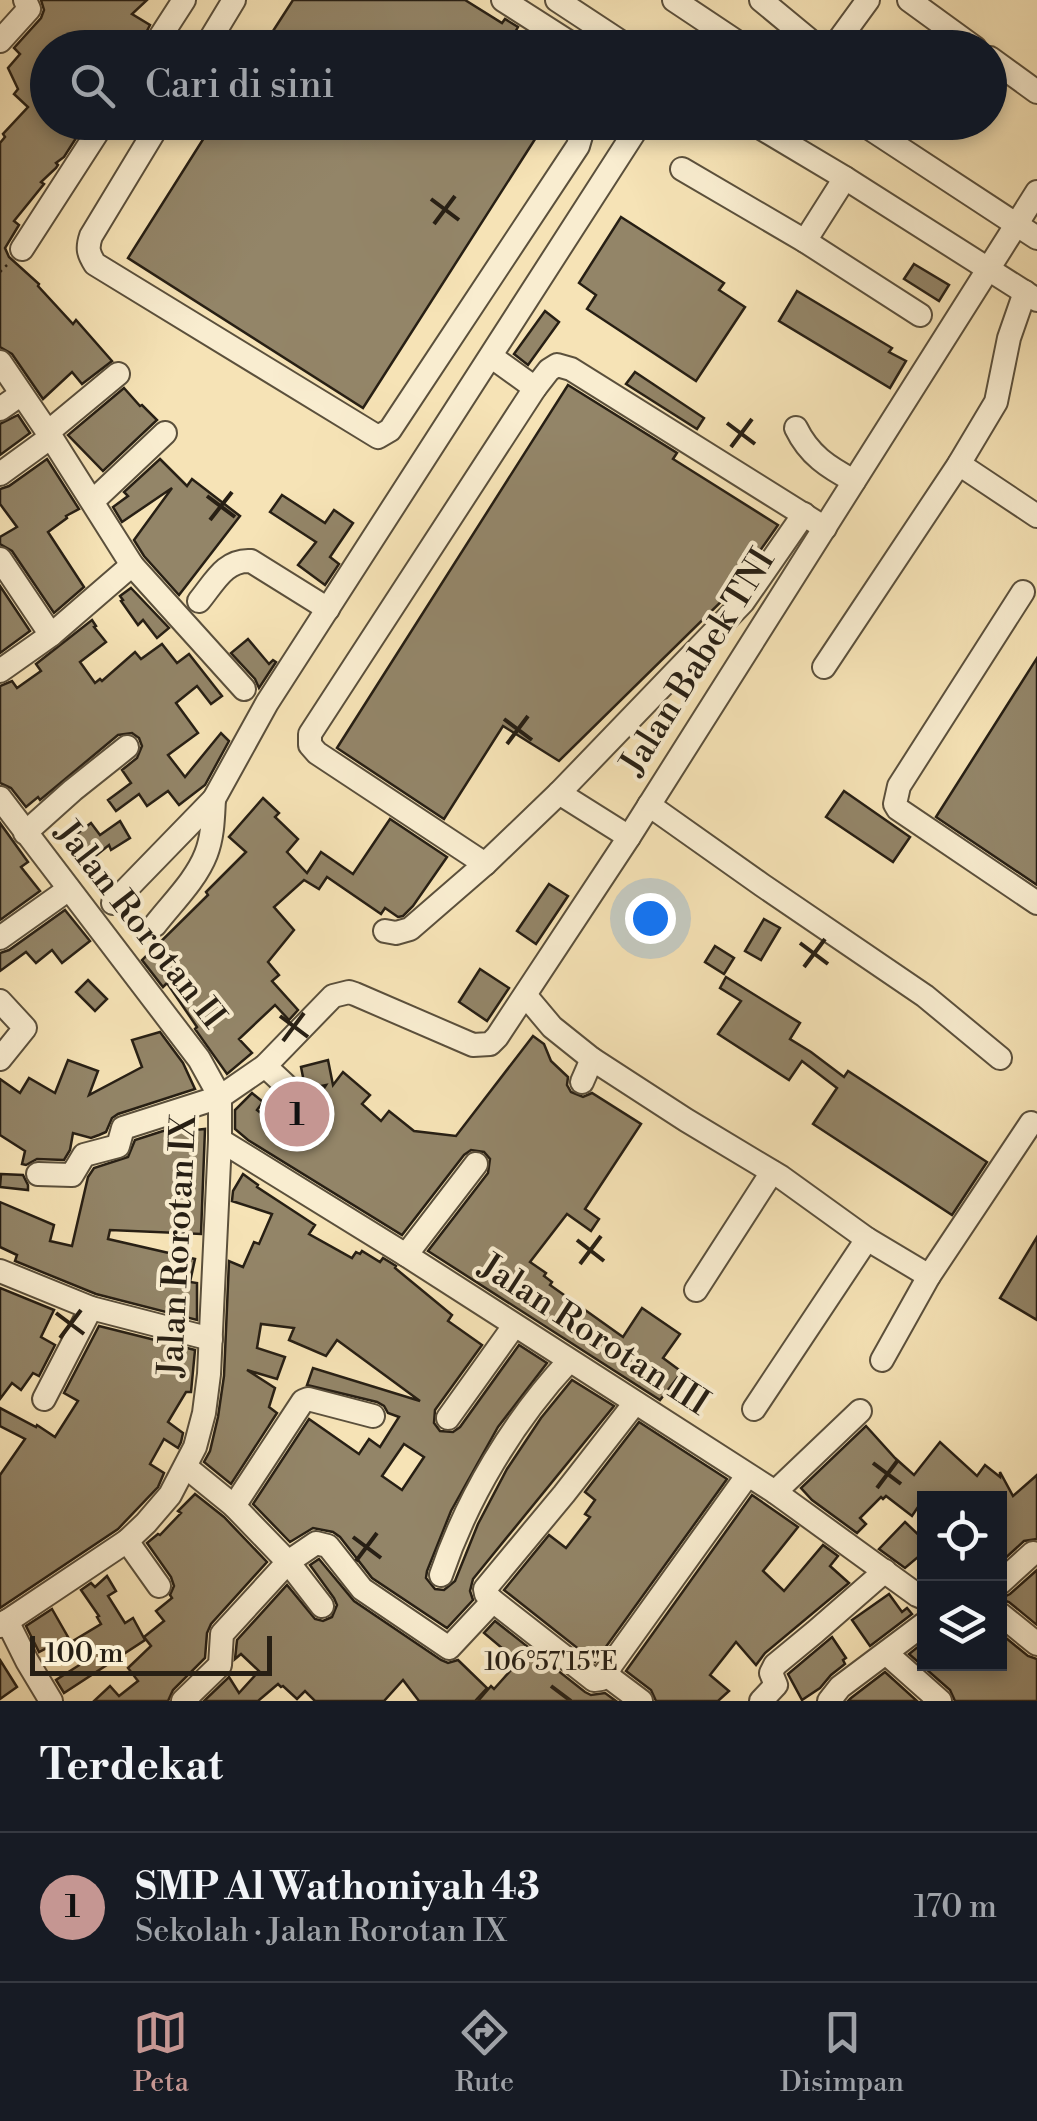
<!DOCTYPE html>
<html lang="id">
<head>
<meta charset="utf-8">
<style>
  :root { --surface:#171b24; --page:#20242c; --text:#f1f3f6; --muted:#9ea1a6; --line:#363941; --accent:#c59692 }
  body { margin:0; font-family:"Libre Bodoni",serif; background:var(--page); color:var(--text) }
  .controls { position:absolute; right:30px; bottom:30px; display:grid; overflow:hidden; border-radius:0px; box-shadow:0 5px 15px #0003 }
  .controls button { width:90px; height:90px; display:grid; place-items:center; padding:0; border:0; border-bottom:2px solid var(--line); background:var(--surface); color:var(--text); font:50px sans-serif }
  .scale { position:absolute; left:30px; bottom:25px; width:242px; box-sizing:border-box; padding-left:10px; border:5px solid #271f14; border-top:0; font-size:28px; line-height:35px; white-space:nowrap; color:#271f14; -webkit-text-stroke:8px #f9edd0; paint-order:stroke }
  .you { position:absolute; left:650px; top:918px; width:35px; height:35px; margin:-25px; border:8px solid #fff; border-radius:50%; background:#1a73e8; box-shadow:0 0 0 15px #1a73e833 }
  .badge { display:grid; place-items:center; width:65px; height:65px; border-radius:50%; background:var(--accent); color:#111; font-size:32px; font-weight:700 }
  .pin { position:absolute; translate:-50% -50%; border:5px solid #fff; box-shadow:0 2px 10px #0006 }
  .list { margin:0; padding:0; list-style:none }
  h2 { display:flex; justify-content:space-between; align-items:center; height:130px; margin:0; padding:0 40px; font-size:42px }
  h2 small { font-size:32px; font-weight:400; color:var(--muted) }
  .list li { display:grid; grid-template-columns:65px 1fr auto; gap:30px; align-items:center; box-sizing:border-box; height:150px; padding:0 40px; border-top:2px solid var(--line) }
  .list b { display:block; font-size:38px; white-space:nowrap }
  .list p { margin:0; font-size:32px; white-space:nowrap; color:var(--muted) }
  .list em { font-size:32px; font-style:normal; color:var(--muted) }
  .icon { flex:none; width:55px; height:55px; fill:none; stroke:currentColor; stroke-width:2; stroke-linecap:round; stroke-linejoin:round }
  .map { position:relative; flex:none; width:1037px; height:1701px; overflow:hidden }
  .search { position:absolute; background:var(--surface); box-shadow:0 5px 15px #0003; left:30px; right:30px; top:30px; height:110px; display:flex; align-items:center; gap:25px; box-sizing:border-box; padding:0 35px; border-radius:55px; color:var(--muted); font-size:38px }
  .sheet { height:280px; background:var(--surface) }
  nav { display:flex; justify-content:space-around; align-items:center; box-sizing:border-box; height:140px; border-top:2px solid var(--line); background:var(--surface); font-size:28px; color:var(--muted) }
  nav a { display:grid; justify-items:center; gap:5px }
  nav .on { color:var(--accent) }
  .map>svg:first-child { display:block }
  .building { fill:#938568; stroke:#271f14; stroke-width:2.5; fill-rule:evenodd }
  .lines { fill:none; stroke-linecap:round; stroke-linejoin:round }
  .minor-casing { stroke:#5b503c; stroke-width:26 }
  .path { stroke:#271f14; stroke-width:2.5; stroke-dasharray:2.5 5; stroke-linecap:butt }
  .minor { stroke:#f9edd0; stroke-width:22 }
  .ticks { fill:none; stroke:#271f14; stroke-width:4 }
  .labels { text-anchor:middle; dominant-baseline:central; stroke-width:8; stroke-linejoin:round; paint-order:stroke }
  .street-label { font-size:35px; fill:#271f14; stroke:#f9edd0 }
  .ticks-label { font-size:25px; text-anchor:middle; fill:#271f14; stroke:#f9edd0; stroke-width:8; stroke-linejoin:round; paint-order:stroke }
</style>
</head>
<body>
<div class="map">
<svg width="1037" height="1701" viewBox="0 0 1037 1701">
  <rect width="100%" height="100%" fill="#f6e3b6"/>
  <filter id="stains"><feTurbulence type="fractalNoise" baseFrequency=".002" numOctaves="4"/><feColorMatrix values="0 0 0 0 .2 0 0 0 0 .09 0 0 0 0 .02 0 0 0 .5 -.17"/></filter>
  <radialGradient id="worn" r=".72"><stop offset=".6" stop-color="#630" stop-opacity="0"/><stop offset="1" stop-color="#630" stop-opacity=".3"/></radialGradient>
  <g class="building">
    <polygon points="41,0 147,0 132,14 150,25 138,48 48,48 48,122 82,122 85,124 64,157 56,163 58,165 56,168 41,182 44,184 14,221 19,225 5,248 9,257 39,284 38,286 73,324 76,320 112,361 82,384 72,372 43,399 12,354 0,347 0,143 5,137 3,134 28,107 14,94 18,89 8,68 20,54 14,48 41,18 44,10"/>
    <polygon points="293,0 465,0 502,23 505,19 518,27 514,34 536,48 262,48"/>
    <polygon points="214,122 546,122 363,408 128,258"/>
    <polygon points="621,217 724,283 719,290 745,307 696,381 587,309 596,295 579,283"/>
    <polygon points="914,264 949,285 939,301 904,279"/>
    <polygon points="797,291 892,348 889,352 906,361 890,388 779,321"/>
    <polygon points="545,311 559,322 528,365 514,354"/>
    <polygon points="635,372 704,418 697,429 626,384"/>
    <polygon points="568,385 677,453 673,459 778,525 731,592 559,761 503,726 444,819 337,748"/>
    <polygon points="124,388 140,406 142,405 157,420 103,471 68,435"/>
    <polygon points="18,415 30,433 0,455 0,424"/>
    <polygon points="47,459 79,509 66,516 67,518 48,532 84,587 54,613 12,551 0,544 0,537 17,527 0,504 0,489 9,486"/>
    <polygon points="160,459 187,486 192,479 240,516 179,595 144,556 134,540 172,488 122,522 113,507 128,496 124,492"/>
    <polygon points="282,495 325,523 334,510 353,523 330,557 339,564 325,585 298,565 316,542 270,512"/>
    <polygon points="0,586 30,631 0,653"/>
    <polygon points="131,588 169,628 157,638 143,620 138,625 121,601 123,600 120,596"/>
    <polygon points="92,620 96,626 94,627 106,642 80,662 95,683 100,679 102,681 135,652 141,659 162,644 177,663 189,654 222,696 211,704 197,686 176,703 198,733 168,755 185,777 221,733 229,741 205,785 179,805 168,791 147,806 139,794 116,811 108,800 131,783 122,770 137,758 142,746 139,738 132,733 118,735 40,800 38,797 26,807 11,788 0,783 0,686 12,681 17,688 41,671 36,664"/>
    <polygon points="248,639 269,664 273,660 276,662 259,688 255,679 231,653"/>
    <polygon points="1037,658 1037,885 936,817"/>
    <polygon points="844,791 910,837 893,862 826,817"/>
    <polygon points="263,798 279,813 275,817 298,839 287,852 307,873 321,852 353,874 390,819 447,857 413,906 403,916 398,917 385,908 381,914 327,877 319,889 304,880 274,907 294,930 268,962 279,975 272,981 298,1010 289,1020 275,1005 239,1039 252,1053 227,1074 195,1029 197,1027 167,983 163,987 142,960 208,895 206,892 246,852 229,837"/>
    <polygon points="120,821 130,838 111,850 109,845 88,862 70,839 91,823 100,835"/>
    <polygon points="0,823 28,862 21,867 40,891 0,920"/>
    <polygon points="549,884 568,896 536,944 517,931"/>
    <polygon points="65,910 90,941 62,963 52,950 36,963 26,952 0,971 0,953 9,950"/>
    <polygon points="764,919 780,928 761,960 745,951"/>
    <polygon points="715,946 734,958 724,974 705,962"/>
    <polygon points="480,969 509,988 487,1021 459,1002"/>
    <polygon points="726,977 800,1023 790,1039 811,1052 844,1077 848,1071 987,1162 952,1215 813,1124 837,1088 802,1061 789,1080 718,1034 741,1001 720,988"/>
    <polygon points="88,980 107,999 95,1011 76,992"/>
    <polygon points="160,1032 183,1063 195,1089 118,1114 112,1118 106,1132 99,1135 91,1138 73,1133 70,1150 64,1160 37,1159 26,1165 22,1164 25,1151 0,1135 0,1079 20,1093 29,1078 55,1093 68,1060 98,1071 89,1095 142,1067 132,1040"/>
    <polygon points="533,1036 544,1044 551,1061 568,1077 567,1085 571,1092 583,1097 592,1093 641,1124 585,1209 599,1219 591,1231 567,1214 530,1262 546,1273 544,1276 552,1282 550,1285 623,1337 642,1308 680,1334 663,1358 682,1372 660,1400 428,1251 488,1173 490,1159 484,1152 471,1150 464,1155 402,1235 248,1140 235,1129 235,1110 252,1093 263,1102 257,1110 290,1136 302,1120 312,1122 319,1118 324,1109 323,1102 319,1096 326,1085 311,1088 304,1082 301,1067 328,1060 333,1085 343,1072 370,1095 362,1104 381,1121 389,1111 414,1131 456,1136"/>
    <polygon points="194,1121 195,1130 205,1129 201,1234 110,1230 108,1239 195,1259 190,1282 197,1283 197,1320 96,1294 15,1261 17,1255 0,1247 0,1202 54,1225 50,1241 72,1246 88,1177 94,1168 128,1157 135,1140"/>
    <polygon points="1,1174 23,1175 28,1185 28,1190 0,1187"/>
    <path d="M243 1174 258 1185 257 1187 315 1225 309 1234 352 1258 356 1252 360 1254 362 1251 380 1262 383 1258 396 1266 395 1268 452 1315 448 1321 482 1345 435 1410 434 1423 440 1431 453 1432 460 1427 519 1345 547 1363 498 1427 451 1511 427 1571 426 1578 435 1589 444 1590 455 1581 478 1524 507 1469 541 1418 572 1380 614 1406 473 1579 470 1591 473 1600 447 1628 372 1578 340 1537 333 1532 313 1528 290 1542 253 1504 309 1419 359 1454 369 1439 380 1447 399 1417 388 1413 384 1406 377 1402 307 1385 313 1368 420 1401 337 1340 326 1356 289 1340 294 1328 261 1324 257 1348 285 1357 277 1379 247 1370 275 1388 269 1407 277 1413 231 1484 204 1462 210 1451 218 1417 224 1376 229 1261 243 1267 254 1242 259 1244 272 1214 232 1201 233 1191ZM404 1444 424 1457 402 1490 382 1476Z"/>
    <polygon points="1037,1237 1037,1320 1000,1298"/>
    <polygon points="0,1288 54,1310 41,1337 55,1345 39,1376 33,1373 21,1390 12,1383 0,1399"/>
    <polygon points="99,1326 195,1350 191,1392 186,1392 168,1422 183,1433 181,1442 178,1448 164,1439 150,1464 164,1473 158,1487 118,1529 0,1608 0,1475 25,1439 0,1426 0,1408 36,1427 37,1425 55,1437 78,1401 64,1393"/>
    <polygon points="639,1422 727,1479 595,1662 504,1590 549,1535 566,1548 590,1517 585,1514 595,1500 585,1492"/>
    <polygon points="866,1426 895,1458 914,1475 940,1442 977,1476 985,1465 1000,1477 1000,1472 1013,1496 1037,1475 1037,1539 1024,1541 1000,1563 1000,1498 924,1498 912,1516 886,1496 883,1499 881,1497 860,1518 866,1524 857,1533 812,1500 801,1488"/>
    <polygon points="195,1494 224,1517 267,1562 211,1624 207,1633 205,1658 173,1690 168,1701 94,1701 110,1686 119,1696 138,1681 128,1668 151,1646 144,1637 164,1621 156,1611 172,1598 170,1595 174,1586 171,1577 147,1543 158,1534 160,1535 181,1513 178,1511"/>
    <polygon points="752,1495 798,1527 763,1571 784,1591 823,1545 838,1556 830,1566 849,1583 765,1653 756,1665 736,1642 710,1675 729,1691 718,1701 656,1701 651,1690 626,1671"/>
    <polygon points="905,1522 924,1540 924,1552 905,1568 879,1549"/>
    <polygon points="319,1559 354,1601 441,1660 448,1663 458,1660 487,1688 475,1701 419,1701 403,1680 384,1701 315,1701 305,1691 297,1699 283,1686 281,1687 278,1684 258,1701 204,1701 229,1677 239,1693 259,1671 241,1654 235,1659 237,1640 287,1585 315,1619 323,1621 332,1617 337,1605 334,1598 310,1565"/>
    <polygon points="1037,1570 1037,1625 1009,1602 1000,1599 1010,1594"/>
    <polygon points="107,1576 116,1591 108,1596 125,1623 133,1618 145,1640 64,1693 56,1680 81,1664 68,1644 101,1624 97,1617 99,1616 81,1590 91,1583 95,1587"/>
    <polygon points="889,1594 902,1612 907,1608 912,1614 870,1646 852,1620"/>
    <polygon points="52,1609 68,1637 39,1652 26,1626"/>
    <polygon points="495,1621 585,1692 591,1695 605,1693 616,1701 478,1701 491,1686 494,1689 511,1670 511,1660 500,1650 502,1648 484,1633"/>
    <polygon points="1000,1633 1028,1656 1037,1659 1037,1701 955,1701 950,1690 909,1654 924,1642 924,1664 1000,1664"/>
    <polygon points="832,1637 846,1658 843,1660 845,1664 831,1675 820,1688 802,1700 788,1674"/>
    <polygon points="0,1660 17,1687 0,1699"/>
    <polygon points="885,1672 917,1701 848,1701 851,1698"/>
  </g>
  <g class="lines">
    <g class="minor-casing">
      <g id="minor">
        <polyline points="503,0 578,48"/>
        <polyline points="557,0 630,48"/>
        <polyline points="674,0 746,48"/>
        <polyline points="761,0 819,48"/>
        <polyline points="909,0 975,48"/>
        <polyline points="0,41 29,9 25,0"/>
        <polyline points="153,48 184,0"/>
        <polyline points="205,48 234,0"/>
        <polyline points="833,48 868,0"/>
        <polyline points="990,58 1037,92"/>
        <path d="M160 122 91 236C87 248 88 253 95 264L378 437 390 430 578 146 585 122"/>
        <polyline points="751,122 845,178 1037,300"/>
        <polyline points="860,122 1037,238"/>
        <polyline points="682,169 805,241 920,315"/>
        <polyline points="805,241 845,178"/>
        <polyline points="22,249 104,122"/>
        <polyline points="492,357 535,388"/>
        <polyline points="0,362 51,437 132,565 244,689"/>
        <polyline points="0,409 20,395"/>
        <path d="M796 428C809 455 828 467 854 481"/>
        <polyline points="48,432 118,374"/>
        <polyline points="959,464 1037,516"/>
        <polyline points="0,474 51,437"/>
        <polyline points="93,501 165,433"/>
        <polyline points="0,559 51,635 0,671"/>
        <polyline points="1023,592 899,786 895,804 898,809 1037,903"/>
        <path d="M199 601C214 583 225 559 251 561L328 609"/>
        <polyline points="51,635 132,565"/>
        <polyline points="824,667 959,464 996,402 1009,338 1025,292"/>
        <polyline points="559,793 629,837"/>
        <polyline points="0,798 199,1059 220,1097 220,1140 209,1374 204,1413 195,1447 170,1495 146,1523 127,1541 0,1626"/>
        <polyline points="649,805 762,885 925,996 1000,1058"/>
        <polyline points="25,833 73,790 127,747"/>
        <polyline points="485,864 317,753 310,745 310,734 535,388 549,370 557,365 571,369 825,528"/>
        <polyline points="113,903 214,799 267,703 641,122"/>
        <path d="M155 925C172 903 196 880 206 854 213 836 213 817 214 799"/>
        <polyline points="385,931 396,933 410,929 485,864 559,793 743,602 804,514"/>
        <polyline points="0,938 69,889"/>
        <polyline points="526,996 552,1027 592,1059 686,1120 781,1177 867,1239 929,1276 1031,1123"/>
        <polyline points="0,1001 25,1028 0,1059"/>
        <polyline points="265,1066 309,1107"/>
        <polyline points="582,1082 592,1059"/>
        <polyline points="220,1140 406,1255 775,1492 917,1595 924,1598"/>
        <polyline points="38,1174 72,1175 84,1155 118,1146 123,1128 220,1097 265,1066 333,996 349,992 355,994 473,1045 490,1044 497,1037 629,837 1037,192"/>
        <polyline points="406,1255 476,1164"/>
        <polyline points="0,1271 91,1308 211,1339"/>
        <polyline points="696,1290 772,1172"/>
        <polyline points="882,1360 929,1276"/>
        <polyline points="44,1399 91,1308"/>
        <polyline points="635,1403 564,1494 485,1589 486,1594 493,1601 594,1680 601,1679 747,1476"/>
        <polyline points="754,1409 867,1239"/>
        <polyline points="448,1418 514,1326"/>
        <polyline points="186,1467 234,1506 288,1562 322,1606"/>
        <polyline points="775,1492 860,1411"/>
        <polyline points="234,1506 303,1401 308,1399 373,1416"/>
        <polyline points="127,1541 159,1586"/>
        <path d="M441 1575C467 1498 513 1421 569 1361"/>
        <polyline points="1000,1583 1033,1553"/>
        <polyline points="1000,1614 1037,1644"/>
        <polyline points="7,1621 27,1661 51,1701"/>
        <polyline points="886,1653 940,1701"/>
        <polyline points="605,1674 641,1701"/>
        <polyline points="183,1701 220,1665 222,1634 288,1562 316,1543 328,1546 362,1589 449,1648 493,1601"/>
        <polyline points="761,1701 776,1685 771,1673 775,1665 815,1632 885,1571"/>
        <polyline points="829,1701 840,1687 924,1624"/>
      </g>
    </g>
    <polyline class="path" points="0,272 7,265"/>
    <use href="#minor" class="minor"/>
  </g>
  <path class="ticks" d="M431 199 459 220M434 224 455 196M727 423 755 444M731 447 752 419M207 496 235 517M210 520 232 492M504 719 532 740M507 744 528 716M800 943 828 964M804 967 825 939M280 1016 308 1037M283 1041 304 1013M577 1240 604 1261M580 1264 601 1236M56 1313 84 1334M60 1338 81 1310M873 1463 901 1484M877 1488 898 1460M353 1537 381 1558M356 1561 377 1533M551 1686 571 1701"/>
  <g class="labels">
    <g class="street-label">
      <text transform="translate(698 662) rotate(-58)">Jalan Babek TNI</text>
      <text transform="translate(140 925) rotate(52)">Jalan Rorotan II</text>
      <text transform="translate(178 1246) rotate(-87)">Jalan Rorotan IX</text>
      <text transform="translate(594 1335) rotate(33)">Jalan Rorotan III</text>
    </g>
  </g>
  <g class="ticks-label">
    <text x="551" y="1670">106°57'15"E</text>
  </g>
  <rect width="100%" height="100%" filter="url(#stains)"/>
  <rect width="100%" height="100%" fill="url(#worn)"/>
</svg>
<div class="controls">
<button><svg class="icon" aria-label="locate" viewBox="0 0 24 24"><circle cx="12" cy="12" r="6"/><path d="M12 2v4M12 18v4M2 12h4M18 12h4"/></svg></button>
<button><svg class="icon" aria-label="layers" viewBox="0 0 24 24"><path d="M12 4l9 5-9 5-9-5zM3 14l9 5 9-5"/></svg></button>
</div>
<div class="scale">100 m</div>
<div class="you"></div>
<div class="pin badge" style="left:297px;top:1114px">1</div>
<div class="search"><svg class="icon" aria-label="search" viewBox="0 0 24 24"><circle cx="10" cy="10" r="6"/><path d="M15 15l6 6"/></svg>Cari di sini</div>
</div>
<section class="sheet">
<h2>Terdekat<small></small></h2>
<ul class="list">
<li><span class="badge">1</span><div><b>SMP Al Wathoniyah 43</b><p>Sekolah · Jalan Rorotan IX</p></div><em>170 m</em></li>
</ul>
</section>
<nav>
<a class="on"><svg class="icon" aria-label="map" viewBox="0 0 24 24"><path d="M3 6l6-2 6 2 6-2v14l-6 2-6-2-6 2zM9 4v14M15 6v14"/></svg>Peta</a>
<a><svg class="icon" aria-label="directions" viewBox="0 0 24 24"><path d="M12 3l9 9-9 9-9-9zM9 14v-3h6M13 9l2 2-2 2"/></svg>Rute</a>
<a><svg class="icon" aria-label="saved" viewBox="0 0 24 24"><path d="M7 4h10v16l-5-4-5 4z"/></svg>Disimpan</a>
</nav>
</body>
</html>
